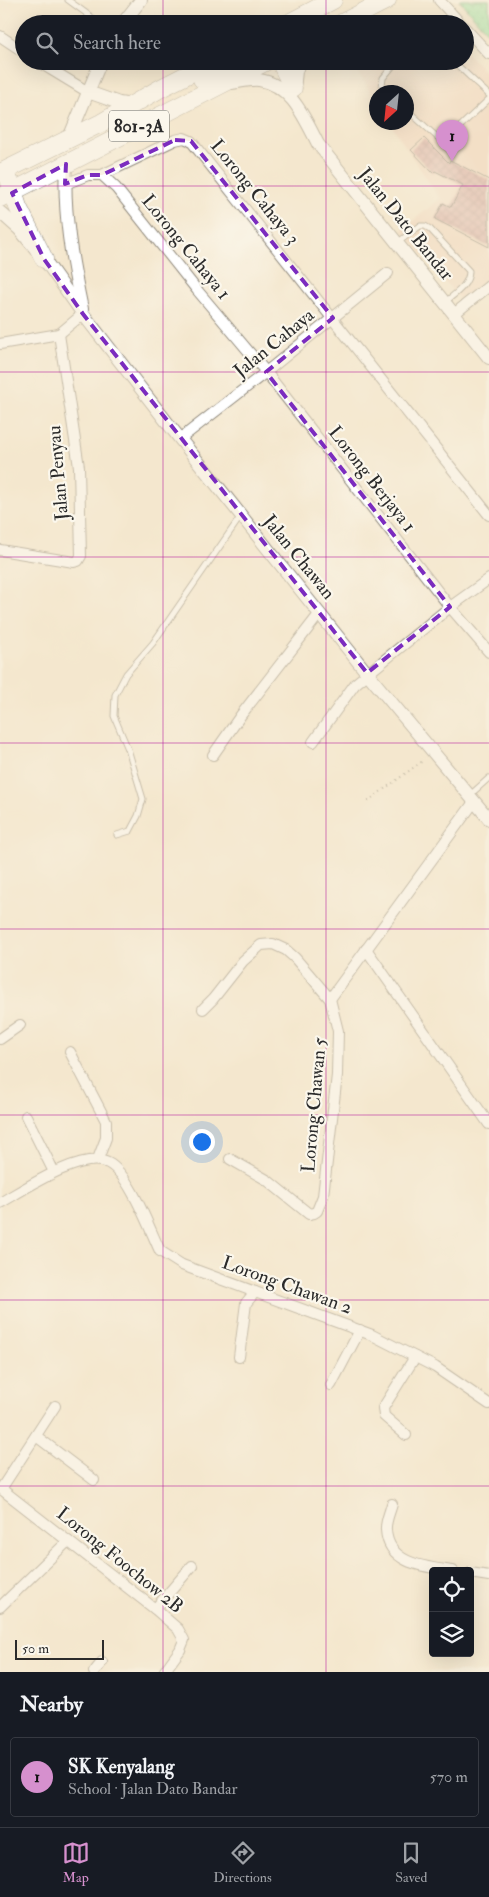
<!DOCTYPE html>
<html lang="en">
<head>
<meta charset="utf-8">
<style>
  :root { --surface:#171b24; --page:#242831; --text:#f1f3f6; --muted:#9ea1a6; --line:#363941; --accent:#d690ce }
  body { margin:0; font-family:"IM FELL Double Pica",serif; background:var(--page); color:var(--text) }
  .controls { position:absolute; right:15px; bottom:15px; display:grid; overflow:hidden; border-radius:5px; box-shadow:0 5px 20px #0002 }
  .controls button { width:45px; height:45px; display:grid; place-items:center; padding:0; border:0; border-bottom:1px solid var(--line); background:var(--surface); color:var(--text); font:25px sans-serif }
  .compass { position:absolute; left:369px; top:85px; width:45px; height:45px; border-radius:50%; background:var(--surface); box-shadow:0 5px 20px #0002; rotate:207deg }
  .scale { position:absolute; left:15px; bottom:12px; width:89px; box-sizing:border-box; padding-left:5px; border:2px solid #2b2b2b; border-top:0; font-size:14px; line-height:18px; white-space:nowrap; color:#2b2b2b; -webkit-text-stroke:4px #fbf7ec; paint-order:stroke }
  .you { position:absolute; left:201px; top:1141px; width:18px; height:18px; margin:-12px; border:4px solid #fff; border-radius:50%; background:#1a73e8; box-shadow:0 0 0 8px #1a73e833 }
  .badge { display:grid; place-items:center; width:32px; height:32px; border-radius:50%; background:var(--accent); color:#111; font-size:16px; font-weight:700 }
  .pin { position:absolute; translate:-50% -41px; filter:drop-shadow(0 1px 2px #0008) }
  .pin::after { content:''; position:absolute; top:26px; width:18px; height:15px; background:inherit; clip-path:polygon(0 0,100% 0,50% 100%) }
  .list { margin:0; padding:0; list-style:none }
  h2 { display:flex; justify-content:space-between; align-items:center; height:65px; margin:0; padding:0 20px; font-size:21px }
  h2 small { font-size:16px; font-weight:400; color:var(--muted) }
  .list li { display:grid; grid-template-columns:32px 1fr auto; gap:15px; align-items:center; box-sizing:border-box; height:80px; margin:0 10px 10px; padding:0 10px; border:1px solid var(--line); border-radius:5px }
  .list b { display:block; font-size:19px; white-space:nowrap }
  .list p { margin:0; font-size:16px; white-space:nowrap; color:var(--muted) }
  .list em { font-size:16px; font-style:normal; color:var(--muted) }
  .icon { flex:none; width:28px; height:28px; fill:none; stroke:currentColor; stroke-width:2; stroke-linecap:round; stroke-linejoin:round }
  .map { position:relative; flex:none; width:489px; height:1672px; overflow:hidden }
  .search { position:absolute; background:var(--surface); box-shadow:0 5px 20px #0002; left:15px; right:15px; top:15px; height:55px; display:flex; align-items:center; gap:12px; box-sizing:border-box; padding:0 18px; border-radius:28px; color:var(--muted); font-size:19px }
  .sheet { height:155px; background:var(--surface) }
  nav { display:flex; justify-content:space-around; align-items:center; box-sizing:border-box; height:70px; border-top:1px solid var(--line); background:var(--surface); font-size:14px; color:var(--muted) }
  nav a { display:grid; justify-items:center; gap:2px }
  nav .on { color:var(--accent) }
  .map>svg:first-child { display:block }
  .built { fill:#f1d5bd }
  .grass { fill:url(#grass-dots); stroke:#5e8665 }
  .building { fill:url(#building-cross-hatch) }
  .lines { fill:none; stroke-linecap:round; stroke-linejoin:round }
  .service-casing { stroke:#90897c; stroke-width:7 }
  .minor-casing { stroke:#90897c; stroke-width:12 }
  .tertiary-casing { stroke:#90897c; stroke-width:14 }
  .trunk-casing { stroke:#90897c; stroke-width:19 }
  .path { stroke:#90897c; stroke-width:2; stroke-dasharray:1 4; stroke-linecap:butt }
  .service { stroke:#fff; stroke-width:5 }
  .minor { stroke:#fff; stroke-width:10 }
  .tertiary { stroke:#fff; stroke-width:12 }
  .trunk { stroke:#fff; stroke-width:18 }
  .marked { fill:none; stroke:#7b2cbf; stroke-width:4; stroke-dasharray:10 6; stroke-linejoin:round }
  .grid { fill:none; stroke:#b5179e; stroke-width:1; stroke-opacity:0.55 }
  .labels { text-anchor:middle; dominant-baseline:central; stroke-width:4.5; stroke-linejoin:round; paint-order:stroke }
  .shield { fill:#fbf7ec; stroke:#696865; stroke-width:1 }
  .shield-label { font-size:18px; font-weight:bold; fill:#2b2b2b }
  .street-label { font-size:19px; fill:#2b2b2b; stroke:#fbf7ec }
</style>
</head>
<body>
<div class="map">
<svg width="489" height="1672" viewBox="0 0 489 1672">
  <defs>
    <pattern id="grass-dots" width="8" height="8" patternUnits="userSpaceOnUse" patternTransform="scale(1.25)"><rect width="8" height="8" fill="#92e09f"/><path d="M2 2h.1M6 6h.1" fill="none" stroke="#7ec089" stroke-width="1.8" stroke-linecap="round"/></pattern>
    <pattern id="building-cross-hatch" width="8" height="8" patternUnits="userSpaceOnUse" patternTransform="scale(1.25)"><rect width="8" height="8" fill="#d19a95"/><path d="M0 0l8 8M0 8l8-8" fill="none" stroke="#aa7e7a"/></pattern>
  </defs>
  <rect width="100%" height="100%" fill="#fbf7ec"/>
  <filter id="ink" filterUnits="userSpaceOnUse"><feTurbulence type="fractalNoise" baseFrequency=".02" numOctaves="2"/><feDisplacementMap in="SourceGraphic" scale="10" xChannelSelector="R" yChannelSelector="G"/><feConvolveMatrix kernelMatrix="1 2 1 2 8 2 1 2 1" color-interpolation-filters="sRGB"/></filter>
  <filter id="wash" filterUnits="userSpaceOnUse"><feTurbulence type="fractalNoise" baseFrequency=".0096" numOctaves="4" result="noise"/><feDisplacementMap in="SourceGraphic" scale="20" xChannelSelector="R" yChannelSelector="G"/><feGaussianBlur stdDeviation="1.12" result="paint"/><feColorMatrix in="noise" values="0 0 0 0 0 0 0 0 0 0 0 0 0 0 0 0 0 1.4 0 .05"/><feComposite in="paint" operator="in"/></filter>
  <g filter="url(#wash)">
    <rect width="100%" height="100%" fill="#f4e7ce"/>
    <polygon class="built" points="465,51 489,76 489,277 461,301 402,230 440,199 390,123 406,122 406,92 376,92 376,101 351,61 465,61"/>
    <polygon class="grass" points="459,0 489,0 489,34"/>
    <g id="blocks">
      <polygon class="building" points="424,138 449,163 450,160 489,180 489,247 435,219 443,203 451,207 463,185 435,171 433,173 411,150"/>
    </g>
  </g>
  <g filter="url(#ink)">
    <use href="#blocks" fill-opacity="0" stroke="#90897c" stroke-width="1"/>
    <g class="lines">
      <g class="service-casing">
        <g id="service">
          <polyline points="68,0 101,24"/>
          <polyline points="453,61 489,95"/>
          <polyline points="389,92 382,87 383,78 397,61"/>
          <polyline points="406,109 437,137 449,137 489,99"/>
          <path d="M397 243 420 226H425L430 229 469 271C469 285 455 294 445 302"/>
          <polyline points="470,795 489,778"/>
          <polyline points="117,835 130,831 138,816 143,799 128,749 114,716 115,695 126,674 153,643 241,516"/>
        </g>
      </g>
      <g class="minor-casing">
        <g id="minor">
          <polyline points="439,0 461,24"/>
          <polyline points="465,28 489,54"/>
          <polyline points="0,36 24,52"/>
          <polyline points="37,61 88,92"/>
          <polyline points="102,175 175,140 184,138 191,141 489,515"/>
          <polyline points="65,184 88,175 102,175 116,188 197,290 266,372 450,607 489,652"/>
          <polyline points="454,314 489,286"/>
          <polyline points="59,334 83,314"/>
          <polyline points="0,344 59,334"/>
          <polyline points="180,439 266,372 388,273"/>
          <polyline points="0,550 74,562 78,561 81,556 79,467 59,334"/>
          <polyline points="313,742 355,684 450,607 489,579"/>
          <polyline points="213,755 241,715 320,613"/>
          <polyline points="366,949 489,1124"/>
          <polyline points="330,999 474,802"/>
          <polyline points="203,1009 213,999 243,961 261,945 273,944 286,950 295,958 330,999 338,1031 337,1075 323,1196 317,1211 314,1213 309,1214 267,1180 230,1159"/>
          <polyline points="0,1039 20,1025"/>
          <polyline points="70,1052 106,1121 106,1138 98,1159"/>
          <polyline points="26,1116 54,1172"/>
          <path d="M0 1203C23 1190 82 1150 108 1163 129 1173 150 1230 160 1251L182 1265 372 1335 435 1367 489 1404"/>
          <polyline points="239,1357 246,1303 255,1292"/>
          <polyline points="331,1385 360,1330"/>
          <polyline points="406,1435 384,1416 383,1408 415,1357"/>
          <polyline points="36,1436 94,1480"/>
          <polyline points="0,1488 155,1609 178,1629 184,1640 180,1650 164,1672"/>
          <polyline points="1,1489 55,1406"/>
          <path d="M392 1504C390 1512 385 1522 386 1530 388 1565 427 1567 453 1571"/>
          <polyline points="470,1573 489,1576"/>
          <polyline points="0,1607 68,1541"/>
          <polyline points="155,1609 192,1566"/>
          <polyline points="94,1672 102,1662"/>
        </g>
      </g>
      <g class="tertiary-casing">
        <g id="tertiary">
          <polyline points="122,24 141,0"/>
          <path d="M231 83C240 82 250 79 259 80 291 84 305 119 318 144L489 358"/>
          <polyline points="294,90 296,71 300,61"/>
          <polyline points="88,92 119,103 132,105"/>
          <polyline points="69,138 101,61"/>
          <path d="M66 164C63 213 72 262 82 309"/>
          <polyline points="0,212 19,229 44,259 83,314 180,439 367,673 489,819"/>
        </g>
      </g>
      <g class="trunk-casing">
        <g id="trunk">
          <polyline points="287,24 333,0"/>
          <polyline points="340,24 387,0"/>
          <polyline points="280,61 293,88"/>
          <polyline points="202,79 239,61"/>
          <polyline points="0,173 101,123 161,88 214,61"/>
          <polyline points="10,182 18,207 44,259"/>
          <polyline points="0,198 267,61"/>
        </g>
      </g>
      <polyline class="path" points="368,801 424,760"/>
      <use href="#service" class="service"/>
      <use href="#minor" class="minor"/>
      <use href="#tertiary" class="tertiary"/>
      <use href="#trunk" class="trunk"/>
    </g>
  </g>
  <path d="M0 0H489V1672H0ZM175 140 191 141 333 318 266 372 450 607 367 673 83 314 44 259 12 193 66 164 65 184 88 175H102Z" fill="#f4e7ce" fill-opacity=".55" fill-rule="evenodd"/>
  <path class="marked" d="M175 140 191 141 333 318 266 372 450 607 367 673 83 314 44 259 12 193 66 164 65 184 88 175H102Z"/>
  <path class="grid" d="M163 0V24M326 0V24M163 61V1672M326 61V1672M0 186H489M0 372H489M0 557H489M0 743H489M0 929H489M0 1115H489M0 1300H489M0 1486H489"/>
  <g class="labels">
    <rect class="shield" x="109" y="110.5" width="60" height="31" rx="4"/>
    <g class="shield-label">
      <text x="139" y="126">801-3A</text>
    </g>
    <g class="street-label">
      <text transform="translate(255 192) rotate(51)">Lorong Cahaya 3</text>
      <text transform="translate(406 224) rotate(51)">Jalan Dato Bandar</text>
      <text transform="translate(186 247) rotate(51)">Lorong Cahaya 1</text>
      <text transform="translate(274 343) rotate(-39)">Jalan Cahaya</text>
      <text transform="translate(58 473) rotate(-95)">Jalan Penyau</text>
      <text transform="translate(372 479) rotate(52)">Lorong Berjaya 1</text>
      <text transform="translate(299 557) rotate(51)">Jalan Chawan</text>
      <text transform="translate(314 1105) rotate(-85)">Lorong Chawan 5</text>
      <text transform="translate(287 1285) rotate(20)">Lorong Chawan 2</text>
      <text transform="translate(120 1560) rotate(39)">Lorong Foochow 2B</text>
    </g>
  </g>
</svg>
<div class="controls">
<button><svg class="icon" aria-label="locate" viewBox="0 0 24 24"><circle cx="12" cy="12" r="6"/><path d="M12 2v4M12 18v4M2 12h4M18 12h4"/></svg></button>
<button><svg class="icon" aria-label="layers" viewBox="0 0 24 24"><path d="M12 4l9 5-9 5-9-5zM3 14l9 5 9-5"/></svg></button>
</div>
<svg class="compass" viewBox="-18 -18 36 36"><path d="M0-13l5 13h-10z" fill="#e53935"/><path d="M0 13l5-13h-10z" fill="#9ea1a6"/></svg>
<div class="scale">50 m</div>
<div class="you"></div>
<div class="pin badge" style="left:452px;top:161px">1</div>
<div class="search"><svg class="icon" aria-label="search" viewBox="0 0 24 24"><circle cx="10" cy="10" r="6"/><path d="M15 15l6 6"/></svg>Search here</div>
</div>
<section class="sheet">
<h2>Nearby<small></small></h2>
<ul class="list">
<li><span class="badge">1</span><div><b>SK Kenyalang</b><p>School · Jalan Dato Bandar</p></div><em>570 m</em></li>
</ul>
</section>
<nav>
<a class="on"><svg class="icon" aria-label="map" viewBox="0 0 24 24"><path d="M3 6l6-2 6 2 6-2v14l-6 2-6-2-6 2zM9 4v14M15 6v14"/></svg>Map</a>
<a><svg class="icon" aria-label="directions" viewBox="0 0 24 24"><path d="M12 3l9 9-9 9-9-9zM9 14v-3h6M13 9l2 2-2 2"/></svg>Directions</a>
<a><svg class="icon" aria-label="saved" viewBox="0 0 24 24"><path d="M7 4h10v16l-5-4-5 4z"/></svg>Saved</a>
</nav>
</body>
</html>
